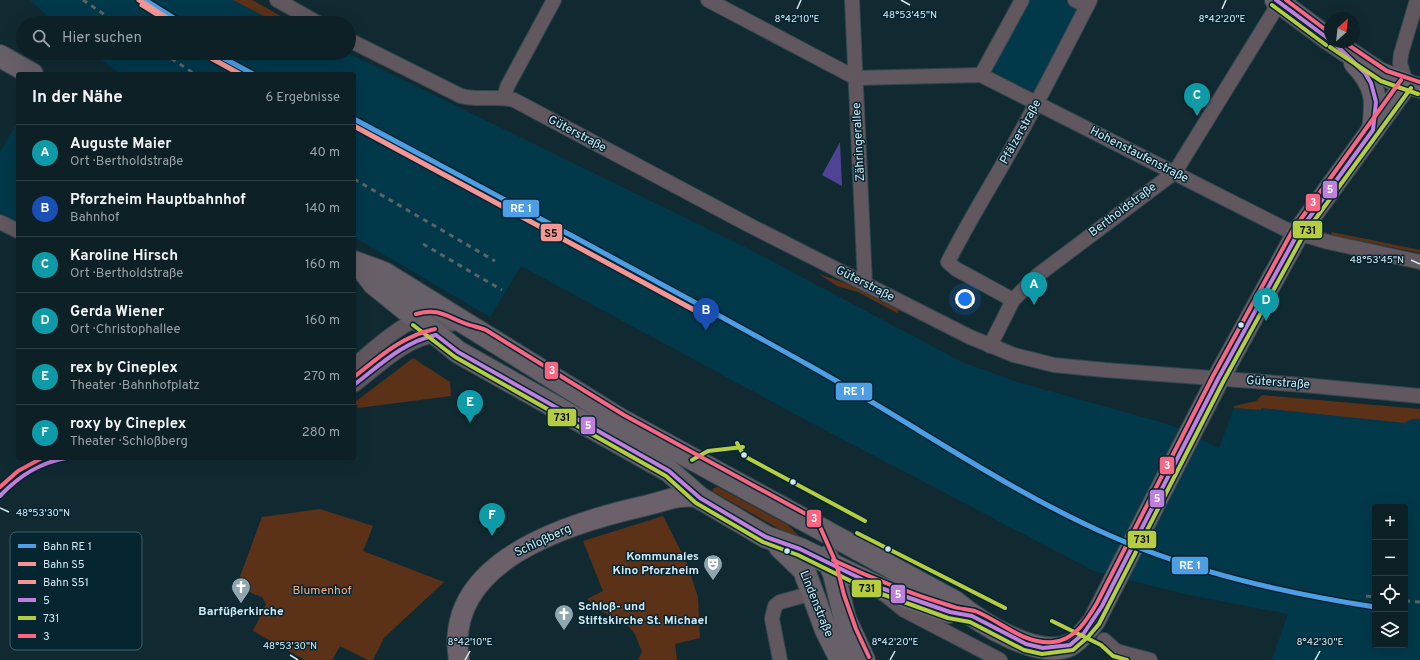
<!DOCTYPE html>
<html lang="de">
<head>
<meta charset="utf-8">
<style>
  :root { --surface:#0d2026; --page:#16282e; --text:#f1f3f6; --muted:#9aa3a7; --line:#2d3e43; --accent:#d93025 }
  body { margin:0; font-family:Overpass,sans-serif; background:var(--page); color:var(--text) }
  .controls { position:absolute; right:12px; bottom:12px; display:grid; overflow:hidden; border-radius:4px; box-shadow:0 4px 16px #0002 }
  .controls button { width:36px; height:36px; display:grid; place-items:center; padding:0; border:0; border-bottom:1px solid var(--line); background:var(--surface); color:var(--text); font:20px sans-serif }
  .compass { position:absolute; left:1324px; top:12px; width:36px; height:36px; border-radius:50%; background:var(--surface); box-shadow:0 4px 16px #0002; rotate:27deg }
  .you { position:absolute; left:965px; top:299px; width:14px; height:14px; margin:-10px; border:3px solid #fff; border-radius:50%; background:#1a73e8; box-shadow:0 0 0 6px #1a73e833 }
  .badge { display:grid; place-items:center; width:26px; height:26px; border-radius:50%; background:var(--accent); color:#fff; font-size:13px; font-weight:700 }
  .pin { position:absolute; translate:-50% -33px; filter:drop-shadow(0 1px 2px #0008) }
  .pin::after { content:''; position:absolute; top:21px; width:14px; height:12px; background:inherit; clip-path:polygon(0 0,100% 0,50% 100%) }
  .list { margin:0; padding:0; list-style:none }
  h2 { display:flex; justify-content:space-between; align-items:center; height:52px; margin:0; padding:0 16px; font-size:17px }
  h2 small { font-size:13px; font-weight:400; color:var(--muted) }
  .list li { display:grid; grid-template-columns:26px 1fr auto; gap:12px; align-items:center; box-sizing:border-box; height:56px; padding:0 16px; border-top:1px solid var(--line) }
  .list b { display:block; font-size:15px; white-space:nowrap }
  .list p { margin:0; font-size:13px; white-space:nowrap; color:var(--muted) }
  .list em { font-size:13px; font-style:normal; color:var(--muted) }
  .icon { flex:none; width:22px; height:22px; fill:none; stroke:currentColor; stroke-width:2; stroke-linecap:round; stroke-linejoin:round }
  .map { position:relative; flex:none; width:1420px; height:660px; overflow:hidden }
  .search { position:absolute; background:var(--surface); box-shadow:0 4px 16px #0002; left:16px; top:16px; width:340px; height:44px; display:flex; align-items:center; gap:10px; box-sizing:border-box; padding:0 14px; border-radius:22px; color:var(--muted); font-size:15px }
  .panel { position:absolute; background:var(--surface); box-shadow:0 4px 16px #0002; left:16px; top:72px; width:340px; height:388px; border-radius:4px }
  .map>svg:first-child { display:block }
  .built { fill:#02394a; fill-rule:evenodd }
  .green { fill:#5b3118 }
  .water { fill:#4e4394 }
  .lines { fill:none; stroke-linecap:round; stroke-linejoin:round }
  .street-casing { stroke:#33474e; stroke-width:16 }
  .secondary-casing { stroke:#33474e; stroke-width:22 }
  .primary-casing { stroke:#33474e; stroke-width:24 }
  .street { stroke:#60575f; stroke-width:14 }
  .secondary { stroke:#6c616a; stroke-width:20 }
  .primary { stroke:#676069; stroke-width:22 }
  .rail { stroke:#5c6269; stroke-width:3; stroke-dasharray:5 5; stroke-linecap:butt }
  .bus-1-casing { stroke:#052531; stroke-width:7 }
  .bus-2-casing { stroke:#052531; stroke-width:7 }
  .bus-3-casing { stroke:#052531; stroke-width:7 }
  .bus-1 { stroke:#c07fdc; stroke-width:4 }
  .bus-2 { stroke:#b6cd3f; stroke-width:4 }
  .bus-3 { stroke:#fa6682; stroke-width:4 }
  .rail-1-casing { stroke:#052531; stroke-width:8 }
  .rail-2-casing { stroke:#052531; stroke-width:8 }
  .rail-3-casing { stroke:#052531; stroke-width:8 }
  .rail-1 { stroke:#4d9ee5; stroke-width:5 }
  .rail-2 { stroke:#f49694; stroke-width:5 }
  .rail-3 { stroke:#f49694; stroke-width:5 }
  .ticks { fill:none; stroke:#d3e9f3; stroke-width:1.5 }
  .bus-dot { fill:#d3e9f3; stroke:#052531; stroke-width:1.5 }
  .labels { text-anchor:middle; dominant-baseline:central; stroke-width:3; stroke-linejoin:round; paint-order:stroke }
  .street-label { font-size:12px; fill:#d3e9f3; stroke:#052531 }
  .poi-label { font-size:12px; font-weight:bold; fill:#d3e9f3; stroke:#052531; text-anchor:end }
  .park-label { font-size:12px; fill:#f5ab86; stroke:#052531 }
  .key { fill:#052531; stroke:#43606b; stroke-width:1 }
  .key-label { font-size:11px; fill:#d3e9f3 }
  .ticks-label { font-size:10px; text-anchor:middle; fill:#d3e9f3; stroke:#052531; stroke-width:3; stroke-linejoin:round; paint-order:stroke }
  .line-badge { stroke:#052531; stroke-width:1.5 }
  .badge-label { font-size:11px; text-anchor:middle; font-weight:bold; fill:#fff }
  .pale-badge-label { font-size:11px; text-anchor:middle; font-weight:bold; fill:#111 }
</style>
</head>
<body>
<div class="map">
<svg width="1420" height="660" viewBox="0 0 1420 660">
  <rect width="100%" height="100%" fill="#112a32"/>
  <g class="built">
    <polygon points="30,0 233,0 278,23 55,23"/>
    <polygon points="1025,0 1064,0 1080,8 1035,93 989,69"/>
    <path d="M92 53H348L749 249 962 362 1017 382 1171 425 1219 448 1234 408 1261 410V408L1347 417 1420 419V660H1272L1288 614 1190 595 1094 571 806 420 521 266 490 317 354 237V74H120ZM1375 507H1405V645H1375Z"/>
    <polygon points="18,121 18,222 0,212 0,152"/>
  </g>
  <g class="green">
    <polygon points="233,0 252,0 281,16 277,23"/>
    <polygon points="1332,232 1420,250 1420,253 1331,235"/>
    <polygon points="819,274 850,285 899,310 897,313 858,292 837,286"/>
    <polygon points="413,358 450,382 451,396 358,408 355,402"/>
    <polygon points="1262,395 1420,409 1420,419 1412,419 1405,423 1261,408 1261,410 1234,408 1234,406 1256,401"/>
    <polygon points="718,487 788,525 806,543 806,544 712,491 714,488"/>
    <polygon points="320,509 373,526 363,551 444,582 384,638 373,660 368,660 340,646 332,660 305,660 253,631 266,604 262,597 236,587 262,517"/>
    <polygon points="663,516 686,561 698,597 700,638 675,644 677,660 638,660 642,652 635,634 624,621 600,611 587,599 603,591 583,541"/>
  </g>
  <polygon class="water" points="840,142 842,186 822,175"/>
  <g class="lines">
    <g class="street-casing">
      <g id="street">
        <polyline points="277,0 318,23"/>
        <polyline points="708,0 856,78 981,75 1285,229 1328,242 1420,262"/>
        <polyline points="852,0 865,284"/>
        <polyline points="1075,0 1087,6"/>
        <path d="M349 40 461 96C479 101 497 95 514 100L749 225 970 337 1014 355 1054 365 1105 370 1304 385 1420 396"/>
        <polyline points="981,75 1022,0"/>
        <polyline points="1406,84 1400,63 1401,54 1417,0"/>
        <polyline points="504,98 507,87 554,0"/>
        <polyline points="0,222 18,231"/>
        <path d="M1013 300 956 269 948 262C965 228 984 197 1003 164 1034 110 1062 55 1090 0"/>
        <polyline points="990,346 1013,300 1038,275 1175,172 1281,0"/>
        <path d="M354 365C373 350 405 318 429 317 437 316 445 320 452 324"/>
        <path d="M354 385C378 367 405 339 436 335"/>
        <polyline points="884,594 904,610 1000,660"/>
        <polyline points="1104,640 1116,651 1150,660"/>
        <polyline points="780,660 772,619 775,606 780,602 813,593"/>
      </g>
    </g>
    <g class="secondary-casing">
      <g id="secondary">
        <polyline points="1406,84 1420,88"/>
        <path d="M459 660C442 561 569 523 644 506 663 502 680 493 700 498"/>
      </g>
    </g>
    <g class="primary-casing">
      <g id="primary">
        <polyline points="1276,0 1330,40"/>
        <polyline points="0,56 32,74"/>
        <path d="M1355 63C1377 86 1377 100 1373 130"/>
        <path d="M354 262 384 273 621 420 955 602C979 622 1037 660 1070 645 1079 640 1087 630 1094 621L1218 379 1298 233 1406 84 1379 73 1333 42"/>
        <polyline points="361,267 374,284 458,352 669,471 700,498 766,537 800,549 878,587 949,612"/>
        <polyline points="780,547 804,570 826,630 841,660"/>
        <polyline points="827,557 834,574 845,619 864,660"/>
      </g>
    </g>
    <use href="#street" class="street"/>
    <use href="#secondary" class="secondary"/>
    <use href="#primary" class="primary"/>
    <g class="rail">
      <polyline points="83,0 117,23"/>
      <polyline points="163,53 195,74"/>
      <polyline points="354,179 495,261"/>
      <polyline points="423,244 502,290"/>
      <polyline points="1366,596 1375,597"/>
      <polyline points="1405,601 1420,602"/>
    </g>
    <g class="bus-1-casing">
      <g id="bus-1">
        <polyline points="1276,0 1330,40"/>
        <polyline points="436,335 458,352 669,471 700,498 766,537 800,549 878,587 950,612 972,616 1026,644 1043,648 1070,645 1084,633 1102,606 1218,379 1298,233 1373,130 1376,102 1371,83 1365,73 1333,42"/>
        <path d="M354 385C380 365 403 342 436 335"/>
        <path d="M0 496C19 476 39 463 66 458"/>
      </g>
    </g>
    <g class="bus-2-casing">
      <g id="bus-2">
        <polyline points="1272,5 1326,45"/>
        <polyline points="1330,47 1381,81 1418,94"/>
        <polyline points="413,325 455,357 666,476 696,503 763,542 798,555 865,588 948,618 970,622 1024,650 1042,654 1073,650 1088,637 1099,624 1223,382 1303,236 1411,88"/>
        <polyline points="737,443 744,456 865,521"/>
        <polyline points="692,460 708,451 743,447"/>
        <polyline points="857,533 1005,608"/>
        <polyline points="1052,621 1101,645 1113,656 1127,660"/>
      </g>
    </g>
    <g class="bus-3-casing">
      <g id="bus-3">
        <polyline points="1286,0 1330,33"/>
        <polyline points="1344,42 1387,71 1420,82"/>
        <path d="M416 314C438 308 444 315 464 323 471 326 479 327 486 330L624 415 817 520 836 563 844 595 856 629 869 657"/>
        <path d="M354 377C379 357 402 336 435 329"/>
        <polyline points="0,487 18,471 42,458"/>
        <path d="M833 560C871 578 911 594 951 606 959 609 967 609 975 611 1001 621 1024 645 1053 642 1075 640 1087 620 1097 603L1213 376 1293 230 1401 80"/>
      </g>
    </g>
    <use href="#bus-1" class="bus-1"/>
    <use href="#bus-2" class="bus-2"/>
    <use href="#bus-3" class="bus-3"/>
    <g class="rail-1-casing">
      <g id="rail-1">
        <polyline points="145,0 182,23"/>
        <polyline points="214,53 253,74"/>
        <path d="M354 119C507 201 660 282 812 367 912 423 1006 490 1111 536 1195 573 1285 593 1375 607"/>
      </g>
    </g>
    <g class="rail-2-casing">
      <g id="rail-2">
        <polyline points="142,5 171,23"/>
        <polyline points="211,58 240,74"/>
        <polyline points="354,126 696,311"/>
      </g>
    </g>
    <g class="rail-3-casing">
      <polyline id="rail-3" points="139,0 167,18"/>
    </g>
    <use href="#rail-1" class="rail-1"/>
    <use href="#rail-2" class="rail-2"/>
    <use href="#rail-3" class="rail-3"/>
  </g>
  <path class="ticks" d="M901 0 910 5M797 9 801 0M1222 9 1226 0M1411 260 1420 264M0 508 9 512M290 655 298 660M465 660 470 651M890 660 895 651M1315 660 1320 651"/>
  <defs>
    <g id="theatre-pin" transform="scale(1)"><path d="M0 17L-7.5 6A9.5 9.5 0 1 1 7.5 6Z" fill="#8fa6af" stroke="#052531"/><path d="M-5-5.5Q0-4 5-5.5V0Q5 5 0 6Q-5 5-5 0ZM-3.3-2.5H-1v1.5H-3.3ZM1-2.5H3.3v1.5H1ZM-2.8 1Q0 5.5 2.8 1Z" fill="#fff"/></g>
    <g id="church-pin" transform="scale(1)"><path d="M0 17L-7.5 6A9.5 9.5 0 1 1 7.5 6Z" fill="#8fa6af" stroke="#052531"/><path d="M-1.2-6h2.4v3.5h3.3v2.4h-3.3V6h-2.4V-.1h-3.3v-2.4h3.3Z" fill="#fff"/></g>
  </defs>
  <g fill-rule="evenodd">
    <use href="#theatre-pin" x="713" y="564"/>
    <use href="#church-pin" x="241" y="587"/>
    <use href="#church-pin" x="564" y="614"/>
  </g>
  <g class="bus-dot">
    <circle cx="1241" cy="325" r="3.5"/>
    <circle cx="744" cy="455" r="3.5"/>
    <circle cx="793" cy="482" r="3.5"/>
    <circle cx="888" cy="549" r="3.5"/>
    <circle cx="787" cy="551" r="3.5"/>
  </g>
  <g class="labels">
    <g class="street-label">
      <text transform="translate(1021 132) rotate(-61)">Pfälzerstraße</text>
      <text transform="translate(577 134) rotate(28)">Güterstraße</text>
      <text transform="translate(859 142) rotate(-93)">Zähringerallee</text>
      <text transform="translate(1139 155) rotate(27)">Hohenstaufenstraße</text>
      <text transform="translate(1123 210) rotate(-37)">Bertholdstraße</text>
      <text transform="translate(865 284) rotate(27)">Güterstraße</text>
      <text transform="translate(1278 383) rotate(4)">Güterstraße</text>
      <text transform="translate(543 541) rotate(-25)">Schloßberg</text>
      <text transform="translate(816 604) rotate(68)">Lindenstraße</text>
    </g>
    <g class="poi-label">
      <text x="699" y="557">Kommunales<tspan x="699" dy="14">Kino Pforzheim</tspan></text>
      <text x="578" y="607" text-anchor="start">Schloß- und<tspan x="578" dy="14">Stiftskirche St. Michael</tspan></text>
      <text x="241" y="612" text-anchor="middle">Barfüßerkirche</text>
    </g>
    <g class="park-label">
      <text x="322" y="591">Blumenhof</text>
    </g>
  </g>
  <rect x="10" y="532" width="132" height="118" rx="6" class="key"/>
  <rect x="18" y="544" width="18" height="4" fill="#4d9ee5"/>
  <rect x="18" y="562" width="18" height="4" fill="#f49694"/>
  <rect x="18" y="580" width="18" height="4" fill="#f49694"/>
  <rect x="18" y="598" width="18" height="4" fill="#c07fdc"/>
  <rect x="18" y="616" width="18" height="4" fill="#b6cd3f"/>
  <rect x="18" y="634" width="18" height="4" fill="#fa6682"/>
  <g class="key-label">
    <text x="43" y="550">Bahn RE 1</text>
    <text x="43" y="568">Bahn S5</text>
    <text x="43" y="586">Bahn S51</text>
    <text x="43" y="604">5</text>
    <text x="43" y="622">731</text>
    <text x="43" y="640">3</text>
  </g>
  <g class="ticks-label">
    <text x="910" y="18">48°53'45"N</text>
    <text x="797" y="22">8°42'10"E</text>
    <text x="1222" y="22">8°42'20"E</text>
    <text x="1377" y="263">48°53'45"N</text>
    <text x="43" y="516">48°53'30"N</text>
    <text x="470" y="645">8°42'10"E</text>
    <text x="895" y="645">8°42'20"E</text>
    <text x="1320" y="645">8°42'30"E</text>
    <text x="290" y="649">48°53'30"N</text>
  </g>
  <g class="line-badge">
    <rect x="1322" y="180" width="16" height="19" rx="4" fill="#c07fdc"/>
    <rect x="1305" y="193" width="16" height="19" rx="4" fill="#fa6682"/>
    <rect x="502" y="199" width="38" height="19" rx="4" fill="#4d9ee5"/>
    <rect x="1292" y="220" width="31" height="19" rx="4" fill="#b6cd3f"/>
    <rect x="540" y="223" width="23" height="19" rx="4" fill="#f49694"/>
    <rect x="544" y="361" width="15" height="19" rx="4" fill="#fa6682"/>
    <rect x="835" y="382" width="38" height="19" rx="4" fill="#4d9ee5"/>
    <rect x="547" y="408" width="30" height="19" rx="4" fill="#b6cd3f"/>
    <rect x="580" y="416" width="16" height="19" rx="4" fill="#c07fdc"/>
    <rect x="1159" y="456" width="16" height="19" rx="4" fill="#fa6682"/>
    <rect x="1149" y="489" width="16" height="19" rx="4" fill="#c07fdc"/>
    <rect x="806" y="509" width="16" height="19" rx="4" fill="#fa6682"/>
    <rect x="1127" y="530" width="30" height="19" rx="4" fill="#b6cd3f"/>
    <rect x="1171" y="556" width="38" height="19" rx="4" fill="#4d9ee5"/>
    <rect x="851" y="579" width="31" height="19" rx="4" fill="#b6cd3f"/>
    <rect x="890" y="584" width="16" height="20" rx="4" fill="#c07fdc"/>
  </g>
  <g class="badge-label">
    <text x="1330" y="193">5</text>
    <text x="1313" y="206">3</text>
    <text x="521" y="212">RE 1</text>
    <text x="552" y="374">3</text>
    <text x="854" y="395">RE 1</text>
    <text x="588" y="429">5</text>
    <text x="1167" y="469">3</text>
    <text x="1157" y="502">5</text>
    <text x="814" y="522">3</text>
    <text x="1190" y="569">RE 1</text>
    <text x="898" y="598">5</text>
  </g>
  <g class="pale-badge-label">
    <text x="1308" y="234">731</text>
    <text x="551" y="237">S5</text>
    <text x="562" y="421">731</text>
    <text x="1142" y="543">731</text>
    <text x="867" y="592">731</text>
  </g>
</svg>
<div class="controls">
<button>+</button>
<button>−</button>
<button><svg class="icon" aria-label="locate" viewBox="0 0 24 24"><circle cx="12" cy="12" r="6"/><path d="M12 2v4M12 18v4M2 12h4M18 12h4"/></svg></button>
<button><svg class="icon" aria-label="layers" viewBox="0 0 24 24"><path d="M12 4l9 5-9 5-9-5zM3 14l9 5 9-5"/></svg></button>
</div>
<svg class="compass" viewBox="-18 -18 36 36"><path d="M0-13l5 13h-10z" fill="#e53935"/><path d="M0 13l5-13h-10z" fill="#9aa3a7"/></svg>
<div class="you"></div>
<div class="pin badge" style="left:1034px;top:305px;background:#0f9aa8">A</div>
<div class="pin badge" style="left:706px;top:331px;background:#1a4fb4">B</div>
<div class="pin badge" style="left:1197px;top:116px;background:#0f9aa8">C</div>
<div class="pin badge" style="left:1266px;top:321px;background:#0f9aa8">D</div>
<div class="pin badge" style="left:470px;top:423px;background:#0f9aa8">E</div>
<div class="pin badge" style="left:492px;top:536px;background:#0f9aa8">F</div>
<div class="search"><svg class="icon" aria-label="search" viewBox="0 0 24 24"><circle cx="10" cy="10" r="6"/><path d="M15 15l6 6"/></svg>Hier suchen</div>
<section class="panel">
<h2>In der Nähe<small>6 Ergebnisse</small></h2>
<ul class="list">
<li><span class="badge" style="background:#0f9aa8">A</span><div><b>Auguste Maier</b><p>Ort · Bertholdstraße</p></div><em>40 m</em></li>
<li><span class="badge" style="background:#1a4fb4">B</span><div><b>Pforzheim Hauptbahnhof</b><p>Bahnhof</p></div><em>140 m</em></li>
<li><span class="badge" style="background:#0f9aa8">C</span><div><b>Karoline Hirsch</b><p>Ort · Bertholdstraße</p></div><em>160 m</em></li>
<li><span class="badge" style="background:#0f9aa8">D</span><div><b>Gerda Wiener</b><p>Ort · Christophallee</p></div><em>160 m</em></li>
<li><span class="badge" style="background:#0f9aa8">E</span><div><b>rex by Cineplex</b><p>Theater · Bahnhofplatz</p></div><em>270 m</em></li>
<li><span class="badge" style="background:#0f9aa8">F</span><div><b>roxy by Cineplex</b><p>Theater · Schloßberg</p></div><em>280 m</em></li>
</ul>
</section>
</div>
</body>
</html>
